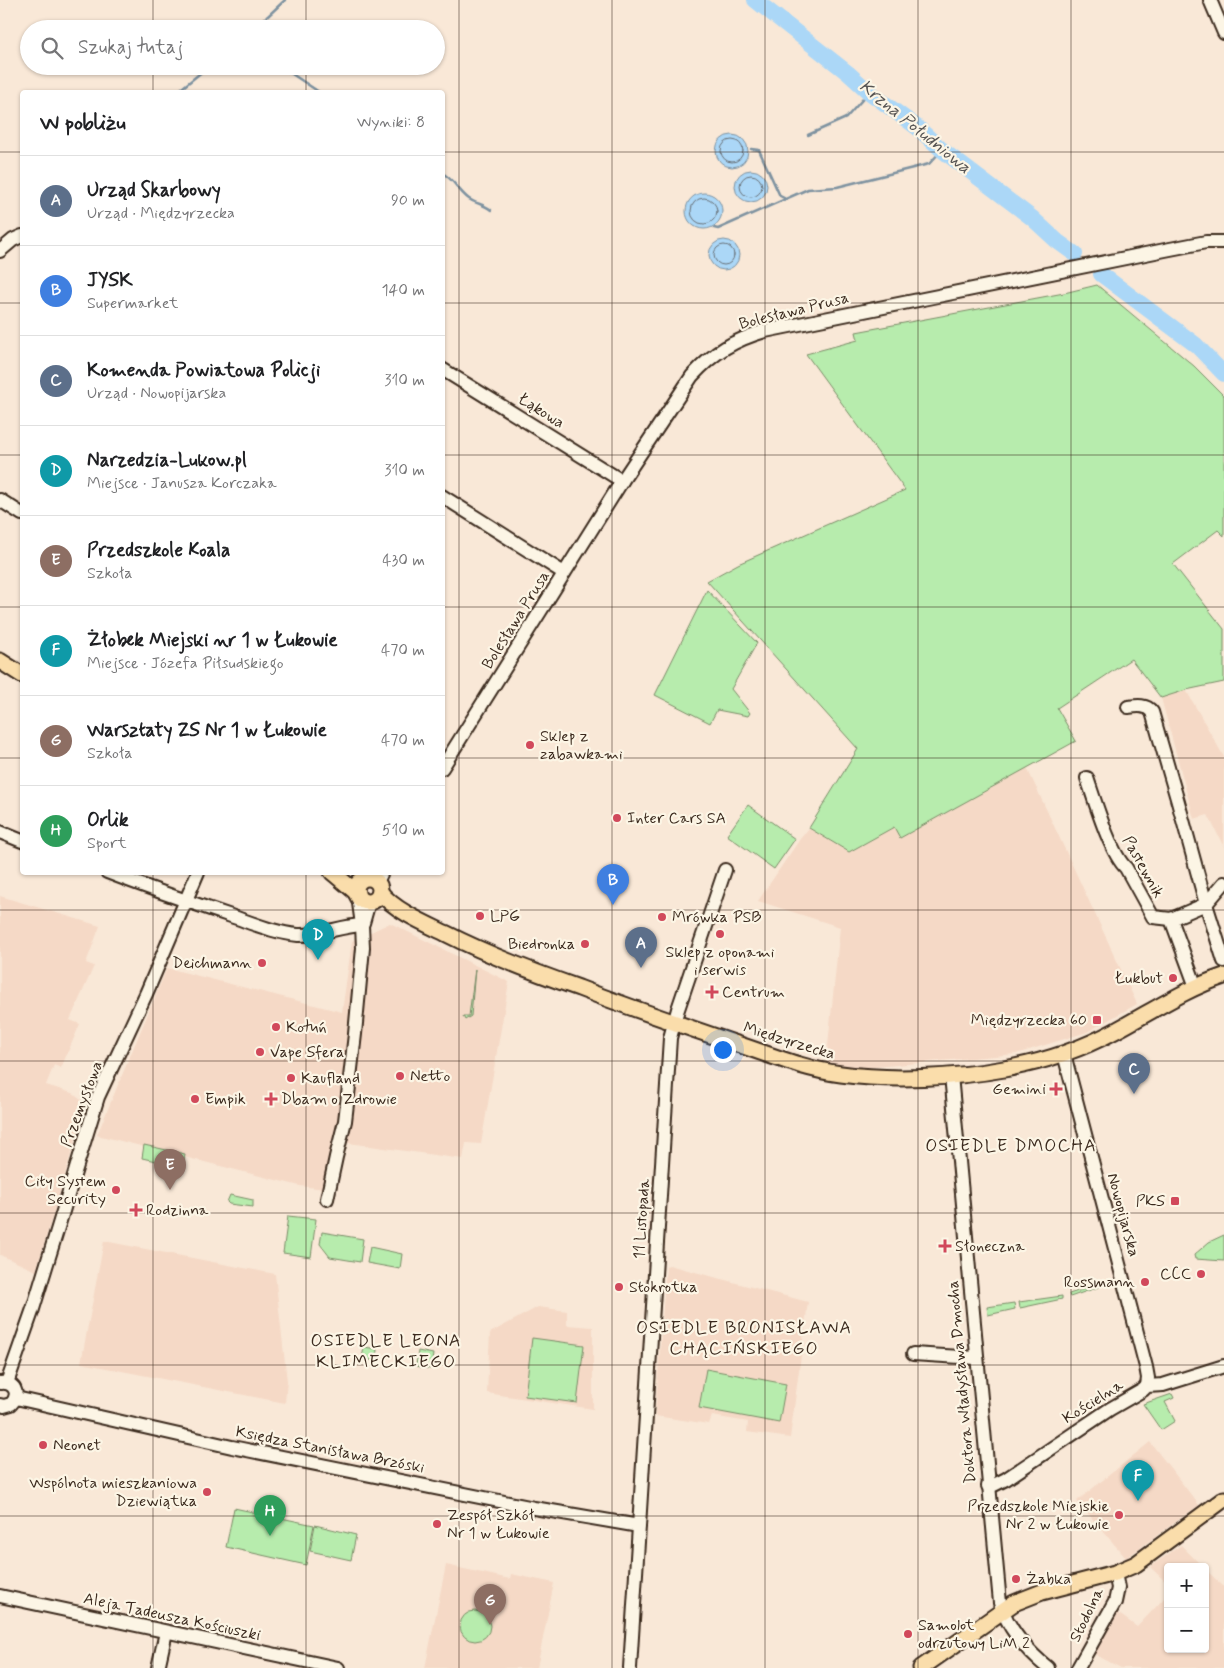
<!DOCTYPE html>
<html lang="pl">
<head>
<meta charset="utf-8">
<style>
  :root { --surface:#fff; --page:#f6f6f6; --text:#202124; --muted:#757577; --line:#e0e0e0; --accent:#d1495b }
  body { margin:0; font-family:Mynerve,sans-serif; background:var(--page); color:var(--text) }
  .controls { position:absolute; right:15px; bottom:15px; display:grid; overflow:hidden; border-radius:5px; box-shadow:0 1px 4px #0004 }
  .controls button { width:45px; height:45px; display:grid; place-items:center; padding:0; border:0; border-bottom:1px solid var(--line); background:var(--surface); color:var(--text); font:25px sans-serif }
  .you { position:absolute; left:722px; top:1049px; width:18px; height:18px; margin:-12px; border:4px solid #fff; border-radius:50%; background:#1a73e8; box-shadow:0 0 0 8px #1a73e833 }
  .badge { display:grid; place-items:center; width:32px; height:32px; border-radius:50%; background:var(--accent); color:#fff; font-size:16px; font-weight:700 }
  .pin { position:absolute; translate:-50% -41px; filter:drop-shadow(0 1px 2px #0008) }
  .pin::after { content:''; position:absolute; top:26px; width:18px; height:15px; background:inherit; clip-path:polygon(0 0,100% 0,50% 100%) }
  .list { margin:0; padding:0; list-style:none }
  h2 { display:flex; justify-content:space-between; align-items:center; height:65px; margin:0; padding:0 20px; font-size:21px }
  h2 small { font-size:16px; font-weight:400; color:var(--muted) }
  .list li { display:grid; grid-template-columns:32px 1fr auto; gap:15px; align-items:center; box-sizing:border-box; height:90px; padding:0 20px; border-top:1px solid var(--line) }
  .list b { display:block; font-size:19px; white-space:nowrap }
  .list p { margin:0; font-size:16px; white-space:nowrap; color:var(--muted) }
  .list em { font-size:16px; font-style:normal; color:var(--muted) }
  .icon { flex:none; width:28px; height:28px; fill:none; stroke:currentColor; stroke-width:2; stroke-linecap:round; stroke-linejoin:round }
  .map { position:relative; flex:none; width:1224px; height:1668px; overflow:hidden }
  .search { position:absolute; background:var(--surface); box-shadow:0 1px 4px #0004; left:20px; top:20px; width:425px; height:55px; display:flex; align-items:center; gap:12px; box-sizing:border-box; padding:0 18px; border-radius:28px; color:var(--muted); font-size:19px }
  .panel { position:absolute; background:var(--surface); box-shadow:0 1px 4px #0004; left:20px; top:90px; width:425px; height:785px; border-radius:5px }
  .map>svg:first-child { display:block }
  .built { fill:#f5d9c6 }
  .green { fill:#b7ecad; stroke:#798b66 }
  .water { fill:#abd7f7; stroke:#7e92a0 }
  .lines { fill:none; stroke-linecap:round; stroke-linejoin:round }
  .shore { stroke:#686f75; stroke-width:1 }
  .stream { stroke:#7e92a0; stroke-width:2.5 }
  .river { stroke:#abd7f7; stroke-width:16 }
  .minor-casing { stroke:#3b2a1e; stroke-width:16 }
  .major-casing { stroke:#3b2a1e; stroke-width:19 }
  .minor { stroke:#fcf5e5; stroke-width:12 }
  .major { stroke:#faddab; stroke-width:15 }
  .grid { fill:none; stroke:#3b2a1e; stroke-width:1; stroke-opacity:0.55 }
  .poi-dot { fill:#d1495b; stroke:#fcf5e5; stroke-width:2 }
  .labels { text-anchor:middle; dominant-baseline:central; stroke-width:4.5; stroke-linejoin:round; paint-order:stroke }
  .street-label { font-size:16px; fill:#3b2a1e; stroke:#fcf5e5 }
  .poi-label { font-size:16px; fill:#3b2a1e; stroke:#fcf5e5; text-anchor:start }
  .water-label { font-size:18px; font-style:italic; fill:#575554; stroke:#fcf5e5 }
  .neighbourhood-label { font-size:18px; letter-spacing:1px; fill:#3b2a1e; stroke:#fcf5e5 }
</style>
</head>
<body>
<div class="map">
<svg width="1224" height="1668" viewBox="0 0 1224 1668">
  <rect width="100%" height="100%" fill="#f9e8d7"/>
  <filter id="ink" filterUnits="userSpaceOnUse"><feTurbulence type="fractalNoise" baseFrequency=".02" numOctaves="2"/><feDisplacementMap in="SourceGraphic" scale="10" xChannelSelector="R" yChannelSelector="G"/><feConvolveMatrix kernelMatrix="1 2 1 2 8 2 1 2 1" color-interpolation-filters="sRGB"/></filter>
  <g filter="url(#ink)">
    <g class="built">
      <polygon points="1186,690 1224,757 1224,847 1208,815 1194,819 1161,698"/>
      <polygon points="1027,768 1137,1004 1087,1032 1016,1054 864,1068 826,1065 840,927 758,901 800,839 809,828 849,852 894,827 901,837"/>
      <polygon points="0,896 100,926 86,963 94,966 70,1020 80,1024 61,1068 54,1065 46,1085 72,1093 86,1104 36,1271 0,1255"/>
      <polygon points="390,923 509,982 481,1144 466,1143 463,1159 334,1141 325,1189 300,1186 97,1135 167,968 342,1012 352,941"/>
      <polygon points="104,1241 275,1274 287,1381 285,1403 81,1363"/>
      <polygon points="669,1265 808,1302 790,1438 747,1432 748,1422 712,1416 709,1424 655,1416 666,1266"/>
      <polygon points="538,1307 567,1311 567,1325 593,1327 593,1409 487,1393 490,1333"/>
      <polygon points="1150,1442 1199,1505 1126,1558 1077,1501"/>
      <polygon points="1181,1545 1203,1567 1168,1567 1168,1584 1150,1567"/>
      <polygon points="446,1565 510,1579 511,1574 554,1583 537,1668 425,1668"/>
      <polygon points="1205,1569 1224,1587 1224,1668 1121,1668 1092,1653 1115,1611 1137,1627 1168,1594 1168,1649 1205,1649"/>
    </g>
    <g class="green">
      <polygon points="1097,285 1194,366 1224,396 1224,536 1218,530 1173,564 1224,629 1224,682 1186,690 1161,698 1131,659 1057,708 1076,741 900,838 894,827 849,852 809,828 858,749 707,581 738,564 905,490 806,354 858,340 856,332 1064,293"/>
      <polygon points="707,590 757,643 731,689 750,713 748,716 717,710 710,723 655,695"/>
      <polygon points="748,805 795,839 774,869 727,835"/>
      <polygon points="475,969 471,1016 465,1020 463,1016 469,1016"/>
      <polygon points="144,1145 185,1154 183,1167 142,1158"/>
      <polygon points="230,1195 253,1200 253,1207 229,1204 227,1202"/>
      <polygon points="288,1216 316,1219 311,1257 283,1253"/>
      <polygon points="322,1232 363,1239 360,1262 330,1257 320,1244"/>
      <polygon points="1224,1235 1224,1261 1195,1259 1194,1255 1209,1242"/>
      <polygon points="370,1247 402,1254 400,1269 367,1263"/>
      <polygon points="1109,1281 1110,1283 1070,1297 1069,1294"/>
      <polygon points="1062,1296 1062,1299 1020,1308 1019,1302"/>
      <polygon points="1014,1303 1015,1309 988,1315 987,1307"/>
      <polygon points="532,1338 584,1345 577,1403 525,1396"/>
      <polygon points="364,1347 377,1349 376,1361 362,1359"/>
      <polygon points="418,1351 433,1354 431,1369 416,1366"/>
      <polygon points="706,1369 786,1384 779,1423 699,1408"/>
      <polygon points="1172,1394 1174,1398 1165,1402 1175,1421 1161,1430 1143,1404"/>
      <polygon points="234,1508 314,1525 306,1565 226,1547"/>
      <polygon points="315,1525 356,1535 351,1560 310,1551"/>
      <circle cx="475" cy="1626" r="15"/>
    </g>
    <g class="water">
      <circle cx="732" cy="151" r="16"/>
      <circle cx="751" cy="186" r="16"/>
      <circle cx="704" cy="211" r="18"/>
      <circle cx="724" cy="255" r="15"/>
    </g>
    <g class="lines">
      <g class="shore">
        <circle cx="732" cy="151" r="11"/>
        <circle cx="751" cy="186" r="11"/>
        <circle cx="704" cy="211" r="13"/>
        <circle cx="724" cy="255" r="10"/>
      </g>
      <g class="stream">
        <polyline points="254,29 285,0"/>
        <polyline points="263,29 264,18"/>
        <polyline points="280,66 319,92"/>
        <polyline points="177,92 209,66"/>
        <polyline points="808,135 846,118 869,92"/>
        <polyline points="751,149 759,150 780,196 784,198"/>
        <path d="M442 173C454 179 458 191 469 199 476 204 484 204 491 210"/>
        <polyline points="714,228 718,229 808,189 837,187 929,164 942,150"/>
      </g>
      <g class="river">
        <polyline points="755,0 848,73 869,92 918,128 942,150 1032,218 1057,241 1075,254"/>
        <polyline points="1101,274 1196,345 1224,374"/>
      </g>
      <g class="minor-casing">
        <g id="minor">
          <polyline points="1210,0 1224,33"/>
          <polyline points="0,251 13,240 22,236"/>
          <polyline points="442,369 622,481"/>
          <polyline points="442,496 564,573"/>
          <polyline points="0,500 22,514"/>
          <path d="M1128 707C1136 706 1146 704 1152 712L1178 802 1206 904 1224 961"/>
          <path d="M442 768 622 481 692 376C714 352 734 340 765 331L1165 250 1206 242H1224"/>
          <path d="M1087 778C1095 801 1110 853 1126 868L1153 917 1171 919 1206 904 1224 883"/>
          <polyline points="0,832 22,841"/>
          <path d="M107 872C148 888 189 902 231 916 252 923 275 933 298 935 320 936 340 926 362 925"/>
          <polyline points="368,879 372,872"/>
          <polyline points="377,882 382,872"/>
          <polyline points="1171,919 1196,987"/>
          <polyline points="363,923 369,902"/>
          <polyline points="1064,1054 1146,1367 1148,1378 1147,1386"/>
          <path d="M951 1075 1000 1603C1008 1629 1027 1651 1048 1668"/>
          <polyline points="327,1199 336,1157 345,1121 355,1034 363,948 362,925 358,896"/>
          <polyline points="913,1354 976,1358"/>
          <path d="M0 1383C14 1381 21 1394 11 1404L4 1406 0 1405"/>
          <polyline points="7,1383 33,1309 98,1097 146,994 198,872"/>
          <polyline points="16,1398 232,1447 534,1508 639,1526"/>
          <polyline points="988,1486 994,1485 1006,1479 1110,1409 1143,1390 1147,1386 1163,1385 1224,1366"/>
          <polyline points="0,1596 338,1668"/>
          <polyline points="158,1668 166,1632"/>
          <polyline points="630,1668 670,1038 678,1009 725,870"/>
          <polyline points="1078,1668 1115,1602 1118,1588 1115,1573"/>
        </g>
      </g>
      <g class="major-casing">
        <g id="major">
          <polyline points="0,661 22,675"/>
          <polyline points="332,872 357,893"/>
          <circle cx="368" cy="890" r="12"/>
          <path d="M380 892C394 910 424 923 445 933 488 955 533 972 579 988 628 1007 678 1024 728 1041 766 1053 802 1069 841 1074 891 1081 955 1078 1004 1069 1043 1062 1080 1050 1115 1031 1151 1012 1185 989 1224 976"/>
          <polyline points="921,1668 1014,1603 1042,1592 1115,1573 1136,1564 1224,1499"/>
        </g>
      </g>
      <use href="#minor" class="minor"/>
      <use href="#major" class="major"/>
    </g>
  </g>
  <path class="grid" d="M153 0V29M306 0V29M459 0V1668M612 0V1668M765 0V1668M918 0V1668M1071 0V1668M153 66V92M306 66V92M0 152H22M442 152H1224M0 303H22M442 303H1224M0 455H22M442 455H1224M0 607H22M442 607H1224M0 758H22M442 758H1224M153 872V1668M306 872V1668M0 910H1224M0 1061H1224M0 1213H1224M0 1365H1224M0 1516H1224"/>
  <g class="poi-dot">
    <circle cx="530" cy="745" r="5"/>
    <circle cx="617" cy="818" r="5"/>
    <circle cx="480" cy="916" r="5"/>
    <circle cx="662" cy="917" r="5"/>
    <circle cx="720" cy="934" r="5"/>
    <circle cx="585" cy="944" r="5"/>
    <circle cx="262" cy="963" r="5"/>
    <circle cx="1173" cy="978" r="5"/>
    <path d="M709.5 984.5h5v5h5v5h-5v5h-5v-5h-5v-5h5z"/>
    <rect x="1092" y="1015" width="10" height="10" rx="2.5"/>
    <circle cx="276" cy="1027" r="5"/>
    <circle cx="260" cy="1052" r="5"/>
    <circle cx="400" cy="1076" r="5"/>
    <circle cx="291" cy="1078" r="5"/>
    <path d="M1053.5 1081.5h5v5h5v5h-5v5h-5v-5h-5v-5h5z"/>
    <circle cx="195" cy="1099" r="5"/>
    <path d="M268.5 1091.5h5v5h5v5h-5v5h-5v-5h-5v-5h5z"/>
    <circle cx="116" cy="1190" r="5"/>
    <rect x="1170" y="1196" width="10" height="10" rx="2.5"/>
    <path d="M133.5 1202.5h5v5h5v5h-5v5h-5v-5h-5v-5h5z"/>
    <path d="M942.5 1238.5h5v5h5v5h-5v5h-5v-5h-5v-5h5z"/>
    <circle cx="1201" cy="1274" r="5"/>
    <circle cx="1145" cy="1282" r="5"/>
    <circle cx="619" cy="1287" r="5"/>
    <circle cx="43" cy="1445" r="5"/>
    <circle cx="207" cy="1492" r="5"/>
    <circle cx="1119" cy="1515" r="5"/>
    <circle cx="437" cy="1524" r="5"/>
    <circle cx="1016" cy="1579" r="5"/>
    <circle cx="908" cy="1634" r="5"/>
  </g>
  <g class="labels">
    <g class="street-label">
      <text transform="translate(794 311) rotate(-14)">Bolesława Prusa</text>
      <text transform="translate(541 411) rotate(32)">Łąkowa</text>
      <text transform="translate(516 620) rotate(-58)">Bolesława Prusa</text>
      <text transform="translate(1143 867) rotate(61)">Pastewnik</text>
      <text transform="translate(789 1041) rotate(17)">Międzyrzecka</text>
      <text transform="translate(82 1104) rotate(-69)">Przemysłowa</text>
      <text transform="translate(1123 1215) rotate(75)">Nowopijarska</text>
      <text transform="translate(642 1219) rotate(-86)">11 Listopada</text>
      <text transform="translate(962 1382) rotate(-95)">Doktora Władysława Dmocha</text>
      <text transform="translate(1093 1402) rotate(-32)">Kościelna</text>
      <text transform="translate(330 1450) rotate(11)">Księdza Stanisława Brzóski</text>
      <text transform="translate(1087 1615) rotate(-64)">Stodolna</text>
      <text transform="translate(172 1617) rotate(12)">Aleja Tadeusza Kościuszki</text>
    </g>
    <g class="poi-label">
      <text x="540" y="736">Sklep z<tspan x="540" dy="18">zabawkami</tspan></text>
      <text x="627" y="818">Inter Cars SA</text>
      <text x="490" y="916">LPG</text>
      <text x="672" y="917">Mrówka PSB</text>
      <text x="575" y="944" text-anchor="end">Biedronka</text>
      <text x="720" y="952" text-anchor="middle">Sklep z oponami<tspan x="720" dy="18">i serwis</tspan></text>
      <text x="252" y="963" text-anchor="end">Deichmann</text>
      <text x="1163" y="978" text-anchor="end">Łukbut</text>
      <text x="722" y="992">Centrum</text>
      <text x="1087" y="1020" text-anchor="end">Międzyrzecka 60</text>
      <text x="286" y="1027">Kotuń</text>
      <text x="270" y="1052">Vape Sfera</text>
      <text x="410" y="1076">Netto</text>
      <text x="301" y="1078">Kaufland</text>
      <text x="1046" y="1089" text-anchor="end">Gemini</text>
      <text x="205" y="1099">Empik</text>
      <text x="281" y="1099">Dbam o Zdrowie</text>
      <text x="106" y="1181" text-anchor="end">City System<tspan x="106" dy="18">Security</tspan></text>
      <text x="1165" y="1201" text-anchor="end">PKS</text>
      <text x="146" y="1210">Rodzinna</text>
      <text x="955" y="1246">Słoneczna</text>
      <text x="1191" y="1274" text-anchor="end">CCC</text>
      <text x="1135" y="1282" text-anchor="end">Rossmann</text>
      <text x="629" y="1287">Stokrotka</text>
      <text x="53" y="1445">Neonet</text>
      <text x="197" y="1483" text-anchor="end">Wspólnota mieszkaniowa<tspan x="197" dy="18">Dziewiątka</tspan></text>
      <text x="1109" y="1506" text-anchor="end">Przedszkole Miejskie<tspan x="1109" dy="18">Nr 2 w Łukowie</tspan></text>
      <text x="447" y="1515">Zespół Szkół<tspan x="447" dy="18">Nr 1 w Łukowie</tspan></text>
      <text x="1026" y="1579">Żabka</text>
      <text x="918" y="1625">Samolot<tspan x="918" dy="18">odrzutowy LiM 2</tspan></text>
    </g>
    <g class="water-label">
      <text transform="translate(915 127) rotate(39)">Krzna Południowa</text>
    </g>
    <g class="neighbourhood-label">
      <text x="1011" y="1146">OSIEDLE DMOCHA</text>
      <text x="744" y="1328">OSIEDLE BRONISŁAWA<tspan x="744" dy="21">CHĄCIŃSKIEGO</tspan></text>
      <text x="386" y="1341">OSIEDLE LEONA<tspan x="386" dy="21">KLIMECKIEGO</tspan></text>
    </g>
  </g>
</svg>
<div class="controls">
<button>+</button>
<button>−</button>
</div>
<div class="you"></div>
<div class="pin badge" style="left:641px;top:968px;background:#5c6f8a">A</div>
<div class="pin badge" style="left:613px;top:905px;background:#3f7fe0">B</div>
<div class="pin badge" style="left:1134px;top:1094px;background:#5c6f8a">C</div>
<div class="pin badge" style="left:318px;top:960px;background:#0f9aa8">D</div>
<div class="pin badge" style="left:170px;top:1190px;background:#8d6e63">E</div>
<div class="pin badge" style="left:1138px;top:1501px;background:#0f9aa8">F</div>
<div class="pin badge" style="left:490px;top:1625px;background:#8d6e63">G</div>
<div class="pin badge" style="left:270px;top:1536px;background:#2e9e5b">H</div>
<div class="search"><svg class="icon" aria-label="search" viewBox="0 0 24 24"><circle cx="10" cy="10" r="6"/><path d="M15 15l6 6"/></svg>Szukaj tutaj</div>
<section class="panel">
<h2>W pobliżu<small>Wyniki: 8</small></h2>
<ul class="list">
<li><span class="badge" style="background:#5c6f8a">A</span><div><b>Urząd Skarbowy</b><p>Urząd · Międzyrzecka</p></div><em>90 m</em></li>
<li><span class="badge" style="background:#3f7fe0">B</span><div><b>JYSK</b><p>Supermarket</p></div><em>140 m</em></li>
<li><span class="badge" style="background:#5c6f8a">C</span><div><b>Komenda Powiatowa Policji</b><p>Urząd · Nowopijarska</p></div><em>310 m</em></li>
<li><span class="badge" style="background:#0f9aa8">D</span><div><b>Narzedzia-Lukow.pl</b><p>Miejsce · Janusza Korczaka</p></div><em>310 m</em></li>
<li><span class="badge" style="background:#8d6e63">E</span><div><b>Przedszkole Koala</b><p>Szkoła</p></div><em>430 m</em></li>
<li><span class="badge" style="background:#0f9aa8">F</span><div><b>Żłobek Miejski nr 1 w Łukowie</b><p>Miejsce · Józefa Piłsudskiego</p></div><em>470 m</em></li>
<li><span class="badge" style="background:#8d6e63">G</span><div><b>Warsztaty ZS Nr 1 w Łukowie</b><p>Szkoła</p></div><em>470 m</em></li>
<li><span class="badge" style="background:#2e9e5b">H</span><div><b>Orlik</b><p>Sport</p></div><em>510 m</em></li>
</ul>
</section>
</div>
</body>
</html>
